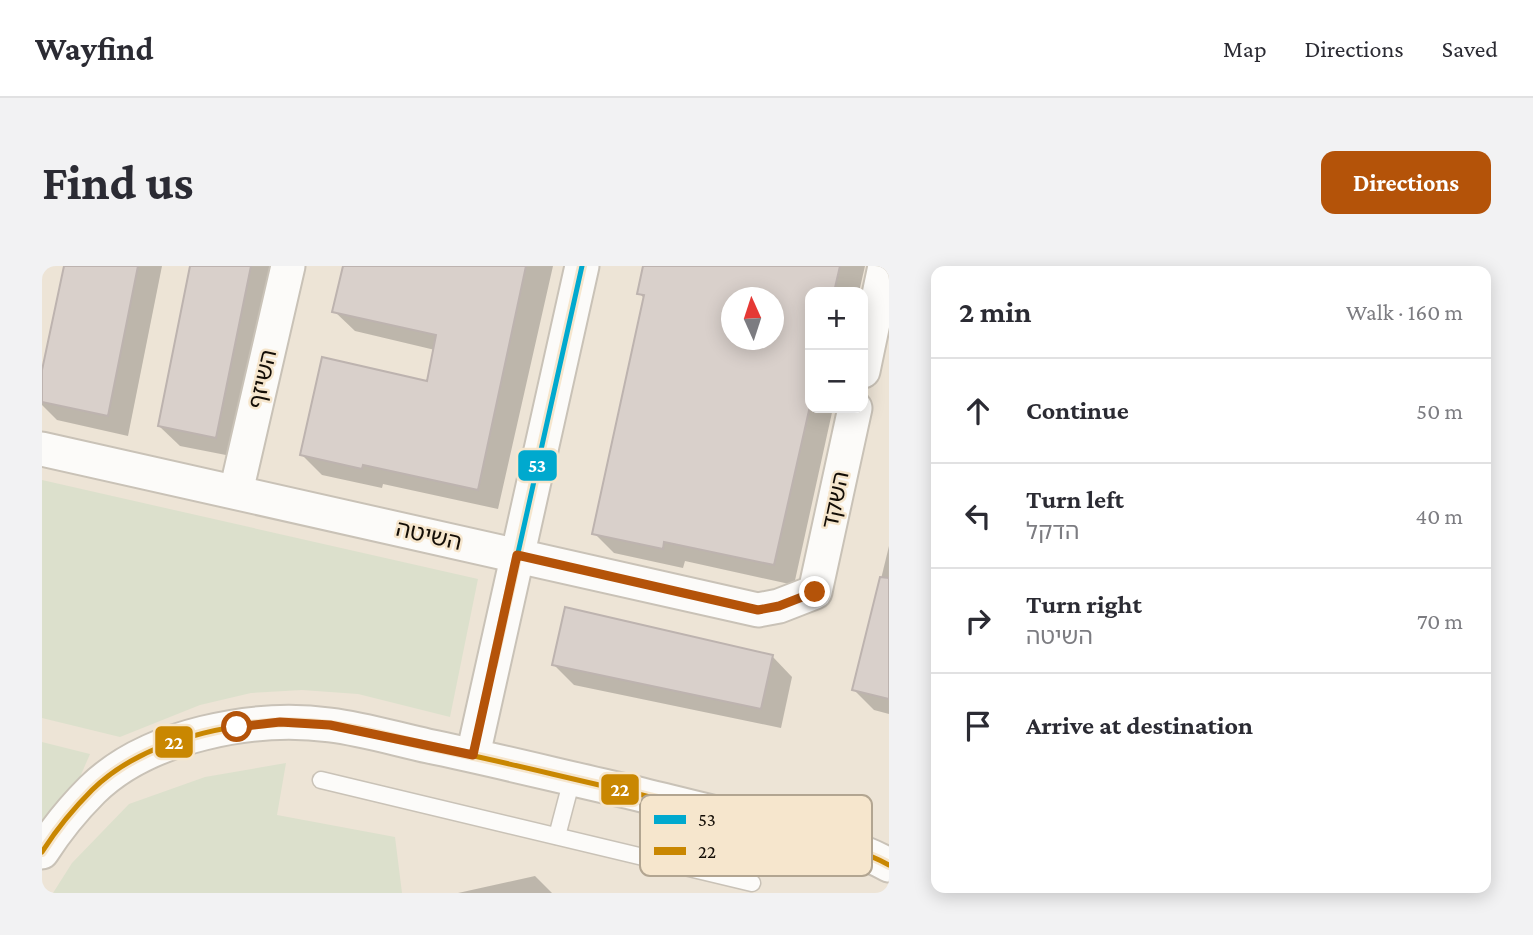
<!DOCTYPE html>
<html lang="en">
<head>
<meta charset="utf-8">
<style>
  :root { --surface:#fff; --page:#f2f2f3; --text:#2b2b33; --muted:#7c7c81; --line:#e1e1e2; --accent:#b45309 }
  body { margin:0; font-family:"Crimson Pro","Noto Sans Hebrew",serif; background:var(--page); color:var(--text) }
  .controls { position:absolute; right:21px; top:21px; display:grid; overflow:hidden; border-radius:14px; box-shadow:0 4px 18px #0003 }
  .controls button { width:63px; height:63px; display:grid; place-items:center; padding:0; border:0; border-bottom:2px solid var(--line); background:var(--surface); color:var(--text); font:35px sans-serif }
  .compass { position:absolute; left:679px; top:21px; width:63px; height:63px; border-radius:50%; background:var(--surface); box-shadow:0 4px 18px #0003; rotate:357deg }
  .stop { position:absolute; width:21px; height:21px; margin:-16px; border:5px solid #b45309; border-radius:50%; background:#fff }
  .stop.end { background:#b45309; border-color:#fff; box-shadow:0 2px 7px #0008 }
  .list { margin:0; padding:0; list-style:none }
  h2 { display:flex; justify-content:space-between; align-items:center; height:91px; margin:0; padding:0 28px; font-size:30px }
  h2 small { font-size:23px; font-weight:400; color:var(--muted) }
  .list li { display:grid; grid-template-columns:46px 1fr auto; gap:21px; align-items:center; box-sizing:border-box; height:105px; padding:0 28px; border-top:2px solid var(--line) }
  .list b { display:block; font-size:26px; white-space:nowrap }
  .list p { margin:0; font-size:23px; white-space:nowrap; color:var(--muted) }
  .list em { font-size:23px; font-style:normal; color:var(--muted) }
  .icon { flex:none; width:38px; height:38px; fill:none; stroke:currentColor; stroke-width:2; stroke-linecap:round; stroke-linejoin:round }
  .map { position:relative; flex:none; width:847px; height:627px; overflow:hidden; border-radius:14px }
  header { display:flex; align-items:center; gap:42px; box-sizing:border-box; height:98px; padding:0 35px; background:var(--surface); border-bottom:2px solid var(--line) }
  header strong { font-size:33px }
  nav { display:flex; gap:38px; margin-inline-start:auto; font-size:24px }
  .intro { display:flex; align-items:center; justify-content:space-between; box-sizing:border-box; height:168px; padding:0 42px }
  h1 { margin:0; font-size:49px }
  .button { padding:18px 32px; border-radius:14px; background:var(--accent); color:#fff; font-size:24px; font-weight:700 }
  main { display:flex; gap:42px; padding:0 42px }
  aside { flex:1; background:var(--surface); border-radius:14px; box-shadow:0 4px 18px #0003 }
  .map>svg:first-child { display:block }
  .green { fill:#dce0cc }
  .shadow { fill:#0003; fill-rule:evenodd }
  .building { fill:#d9d0cb; stroke:#bdb3af; stroke-width:2; fill-rule:evenodd }
  .lines { fill:none; stroke-linecap:round; stroke-linejoin:round }
  .lane-casing { stroke:#c9c2b7; stroke-width:19 }
  .street-casing { stroke:#c9c2b7; stroke-width:37 }
  .lane { stroke:#fcfbf9; stroke-width:16 }
  .street { stroke:#fcfbf9; stroke-width:33 }
  .bus-1-casing { stroke:#f6e6cd; stroke-width:10 }
  .bus-2-casing { stroke:#f6e6cd; stroke-width:10 }
  .bus-1 { stroke:#00a9ce; stroke-width:5 }
  .bus-2 { stroke:#c98701; stroke-width:5 }
  .route { stroke:#b45309; stroke-width:9 }
  .labels { text-anchor:middle; dominant-baseline:central; stroke-width:5; stroke-linejoin:round; paint-order:stroke }
  .street-label { font-size:23px; fill:#130d06; stroke:#f6e6cd }
  .key { fill:#f6e6cd; stroke:#b2a591; stroke-width:2 }
  .key-label { font-size:19px; fill:#130d06 }
  .line-badge { stroke:#f6e6cd; stroke-width:2.5 }
  .badge-label { font-size:19px; text-anchor:middle; font-weight:bold; fill:#fff }
</style>
</head>
<body>
<header>
<strong>Wayfind</strong>
<nav><a>Map</a><a>Directions</a><a>Saved</a></nav>
</header>
<div class="intro"><h1>Find us</h1><a class="button">Directions</a></div>
<main>
<div class="map">
<svg width="847" height="627" viewBox="0 0 847 627">
  <rect width="100%" height="100%" fill="#ede4d6"/>
  <g class="green">
    <polygon points="0,214 436,313 408,451 316,428 260,424 209,427 158,439 78,471 0,452"/>
    <polygon points="0,476 48,488 38,511 0,562"/>
    <polygon points="244,497 235,549 353,571 360,627 11,627 30,597 87,538 163,511"/>
  </g>
  <g class="shadow">
    <polygon points="24,0 120,0 86,170 15,154 0,139 0,111"/>
    <polygon points="150,0 233,0 194,191 138,180 117,160"/>
    <polygon points="303,0 511,0 456,243 341,218 340,222 280,209 260,189 386,117 393,84 313,65 292,45"/>
    <path d="M603 0H823L817 26H768V142H791L752 319 643 295 641 302 572 287 552 267 603 33 597 27ZM690 32H732V74H690Z"/>
    <polygon points="847,280 847,448 832,444 812,424"/>
    <polygon points="730,390 750,411 739,462 532,419 512,399"/>
    <polygon points="493,610 510,627 416,627"/>
  </g>
  <g class="building">
    <polygon points="22,0 96,0 66,150 0,136 0,104"/>
    <polygon points="148,0 209,0 174,172 116,160"/>
    <polygon points="301,0 484,0 436,224 321,199 320,203 258,189 280,91 385,115 394,69 290,46"/>
    <path d="M601 0H798L792 26H768V140L732 299 622 276 621 283 550 268 602 29 595 28ZM690 32H732V74H690Z"/>
    <polygon points="838,311 847,312 847,433 810,424"/>
    <polygon points="523,341 731,389 719,443 510,399"/>
  </g>
  <g class="lines">
    <g class="lane-casing">
      <g id="lane">
        <polyline points="279,514 710,617"/>
        <polyline points="515,570 530,513"/>
      </g>
    </g>
    <g class="street-casing">
      <g id="street">
        <polyline points="821,105 843,0"/>
        <polyline points="0,183 716,344 737,340 773,326 813,142"/>
        <polyline points="194,226 246,0"/>
        <polyline points="431,489 540,0"/>
        <path d="M0 586C14 564 31 543 50 524 106 469 212 449 288 459 321 463 354 473 386 480 454 494 521 511 588 526 644 540 701 553 757 568 788 576 820 584 847 599"/>
      </g>
    </g>
    <use href="#lane" class="lane"/>
    <use href="#street" class="street"/>
    <g class="bus-1-casing">
      <polyline id="bus-1" points="451,399 540,0"/>
    </g>
    <g class="bus-2-casing">
      <path id="bus-2" d="M0 586C14 564 31 543 50 524 106 469 212 449 288 459 321 463 354 473 386 480 454 494 521 511 588 526 644 540 701 553 757 568 788 576 820 584 847 599"/>
    </g>
    <use href="#bus-1" class="bus-1"/>
    <use href="#bus-2" class="bus-2"/>
  </g>
  <g class="lines">
    <polyline class="route" points="195,461 238,456 288,459 431,489 475,289 716,344 737,340 773,326"/>
  </g>
  <g class="labels">
    <g class="street-label">
      <text transform="translate(220 113) rotate(-77)">השיזף</text>
      <text transform="translate(793 234) rotate(-78)">השקד</text>
      <text transform="translate(387 269) rotate(13)">השיטה</text>
    </g>
  </g>
  <rect x="598" y="529" width="232" height="81" rx="10" class="key"/>
  <rect x="612" y="549" width="32" height="9" fill="#00a9ce"/>
  <rect x="612" y="581" width="32" height="8" fill="#c98701"/>
  <g class="key-label">
    <text x="656" y="560">53</text>
    <text x="656" y="592">22</text>
  </g>
  <g class="line-badge">
    <rect x="475" y="183" width="41" height="33" rx="7" fill="#00a9ce"/>
    <rect x="112" y="459" width="40" height="34" rx="7" fill="#c98701"/>
    <rect x="558" y="507" width="40" height="33" rx="7" fill="#c98701"/>
  </g>
  <g class="badge-label">
    <text x="495" y="206">53</text>
    <text x="132" y="483">22</text>
    <text x="578" y="530">22</text>
  </g>
</svg>
<div class="controls">
<button>+</button>
<button>−</button>
</div>
<svg class="compass" viewBox="-18 -18 36 36"><path d="M0-13l5 13h-10z" fill="#e53935"/><path d="M0 13l5-13h-10z" fill="#7c7c81"/></svg>
<div class="stop" style="left:195px;top:461px"></div>
<div class="stop end" style="left:773px;top:326px"></div>
</div>
<aside>
<h2>2 min<small>Walk · 160 m</small></h2>
<ul class="list">
<li><svg class="icon" aria-label="ahead" viewBox="0 0 24 24"><path d="M12 20V5M6 11l6-6 6 6"/></svg><div><b>Continue</b></div><em>50 m</em></li>
<li><svg class="icon" aria-label="left" viewBox="0 0 24 24"><path d="M17 20v-9H6M10 6l-5 5 5 5"/></svg><div><b>Turn left</b><p>הדקל</p></div><em>40 m</em></li>
<li><svg class="icon" aria-label="right" viewBox="0 0 24 24"><path d="M7 20v-9h11M14 6l5 5-5 5"/></svg><div><b>Turn right</b><p>השיטה</p></div><em>70 m</em></li>
<li><svg class="icon" aria-label="arrive" viewBox="0 0 24 24"><path d="M6 21V4h12l-3 4 3 4H6"/></svg><div><b>Arrive at destination</b></div></li>
</ul>
</aside>
</main>
</body>
</html>
